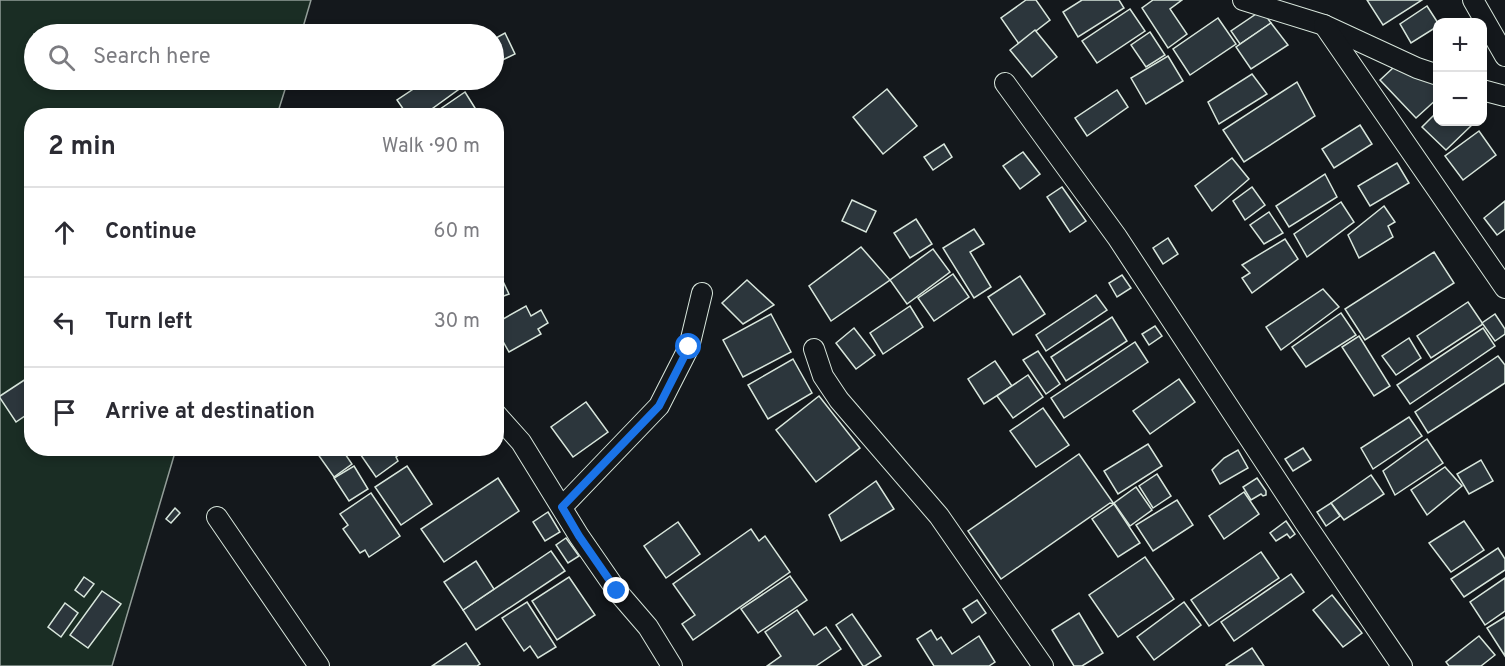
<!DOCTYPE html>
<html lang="en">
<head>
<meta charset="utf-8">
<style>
  :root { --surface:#fff; --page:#f7f7f7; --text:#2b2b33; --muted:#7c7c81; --line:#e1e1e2 }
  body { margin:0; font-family:Overpass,sans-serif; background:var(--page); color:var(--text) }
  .controls { position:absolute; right:18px; top:18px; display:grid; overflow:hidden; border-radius:12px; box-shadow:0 3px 9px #0003 }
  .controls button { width:54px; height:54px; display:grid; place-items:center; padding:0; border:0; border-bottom:2px solid var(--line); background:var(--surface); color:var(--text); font:30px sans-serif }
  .stop { position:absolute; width:18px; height:18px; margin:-14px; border:4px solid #1a73e8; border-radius:50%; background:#fff }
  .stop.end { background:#1a73e8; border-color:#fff; box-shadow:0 2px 6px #0008 }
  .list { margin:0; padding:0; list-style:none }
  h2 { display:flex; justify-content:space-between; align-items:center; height:78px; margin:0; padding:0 24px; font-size:26px }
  h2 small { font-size:20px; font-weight:400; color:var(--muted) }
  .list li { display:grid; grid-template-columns:39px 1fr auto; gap:18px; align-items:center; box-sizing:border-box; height:90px; padding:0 24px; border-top:2px solid var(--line) }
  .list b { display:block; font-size:22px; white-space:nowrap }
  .list em { font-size:20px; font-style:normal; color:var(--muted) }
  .icon { flex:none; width:33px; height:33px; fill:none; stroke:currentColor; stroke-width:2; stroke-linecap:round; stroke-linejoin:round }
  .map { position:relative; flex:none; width:1505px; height:666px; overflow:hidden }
  .search { position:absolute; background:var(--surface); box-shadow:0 3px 9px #0003; left:24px; top:24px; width:480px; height:66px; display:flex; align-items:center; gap:15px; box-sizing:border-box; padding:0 21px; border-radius:33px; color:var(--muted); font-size:22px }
  .panel { position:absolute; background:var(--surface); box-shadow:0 3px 9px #0003; left:24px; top:108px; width:480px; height:348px; border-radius:24px }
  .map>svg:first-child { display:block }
  .green { fill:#1a2d24; stroke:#939e99; stroke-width:1.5 }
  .building { fill:#2c363c; stroke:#d8e6dc; stroke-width:1.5 }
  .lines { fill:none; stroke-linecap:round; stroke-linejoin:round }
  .street-casing { stroke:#d8e6dc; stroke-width:22 }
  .street { stroke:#14181c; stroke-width:20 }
  .route { stroke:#1a73e8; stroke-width:8 }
</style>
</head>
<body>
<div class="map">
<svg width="1505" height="666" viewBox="0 0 1505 666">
  <rect width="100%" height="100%" fill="#14181c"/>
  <polygon class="green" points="0,0 311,0 301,34 34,34 34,80 288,80 277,115 32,116 32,448 176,449 112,666 0,666"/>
  <g class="building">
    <polygon points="1026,0 1036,0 1050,20 1019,44 1001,18"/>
    <polygon points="1082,0 1119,0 1124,8 1078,37 1063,12"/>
    <polygon points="1153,0 1182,0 1170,9 1187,34 1168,48 1142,8"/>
    <polygon points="1367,0 1422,0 1383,25"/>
    <polygon points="1427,6 1438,23 1438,26 1411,43 1400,24"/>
    <polygon points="1130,9 1145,31 1097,63 1082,41"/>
    <polygon points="1262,10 1271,23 1240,44 1231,31"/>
    <polygon points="1218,18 1236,44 1190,75 1173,49"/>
    <polygon points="1271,23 1288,45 1251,69 1236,47"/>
    <polygon points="1035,30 1057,57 1032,77 1010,50"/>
    <polygon points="1150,32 1165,55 1146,67 1131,45"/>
    <polygon points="505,33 515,54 494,64 494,39"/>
    <polygon points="1407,55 1438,87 1438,98 1416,118 1380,80"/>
    <polygon points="1168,56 1183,81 1146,104 1131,78"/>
    <polygon points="1252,74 1267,94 1219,124 1208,102"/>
    <polygon points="427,80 457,80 462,87 422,116 408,116 397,100"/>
    <polygon points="1297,82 1315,116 1244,162 1223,130"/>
    <polygon points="887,89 917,126 883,154 853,117"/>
    <polygon points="1117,90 1128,107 1087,136 1075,118"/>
    <polygon points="465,92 480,116 430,116"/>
    <polygon points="1438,111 1438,122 1475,122 1446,150 1422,127"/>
    <polygon points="1360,125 1372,144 1334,168 1322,149"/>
    <polygon points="1479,131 1496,155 1463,180 1445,156"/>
    <polygon points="944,144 952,157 933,170 924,157"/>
    <polygon points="1023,152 1040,174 1020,189 1003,166"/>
    <polygon points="1232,158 1249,179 1212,211 1195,186"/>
    <polygon points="1397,163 1409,183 1370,206 1358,186"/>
    <polygon points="1325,174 1337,197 1289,227 1276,206"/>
    <polygon points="1062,187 1086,221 1070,232 1047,197"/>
    <polygon points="1252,187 1265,205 1245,220 1233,201"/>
    <polygon points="852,200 876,211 866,232 842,221"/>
    <polygon points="1505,201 1505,229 1497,235 1484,218"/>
    <polygon points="1341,202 1354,222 1307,257 1294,234"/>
    <polygon points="1384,206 1395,222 1388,226 1393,237 1359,258 1348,235"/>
    <polygon points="1269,212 1283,233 1264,244 1250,225"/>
    <polygon points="916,219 932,244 910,258 894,233"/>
    <polygon points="974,229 984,244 970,252 991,287 974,298 943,248"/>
    <polygon points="1168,238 1178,254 1163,264 1153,248"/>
    <polygon points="1285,239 1298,259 1252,293 1242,278 1250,273 1242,265"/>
    <polygon points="861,247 890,280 831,321 809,286"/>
    <polygon points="933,249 950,272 907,304 890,280"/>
    <polygon points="1434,252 1454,283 1365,340 1345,309"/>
    <polygon points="498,271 509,294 496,299 496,272"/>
    <polygon points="953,274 969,297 934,321 918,298"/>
    <polygon points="1122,275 1131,288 1117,297 1109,283"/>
    <polygon points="1020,276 1045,314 1013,335 988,297"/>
    <polygon points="747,280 774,305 743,324 722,303"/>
    <polygon points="1323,289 1339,307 1281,350 1266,327"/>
    <polygon points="1096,295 1107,310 1046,351 1036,335"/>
    <polygon points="1468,302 1483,324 1431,358 1417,336"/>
    <polygon points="526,306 531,316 541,310 548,323 538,329 541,334 509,352 496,329 496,323"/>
    <polygon points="910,306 923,327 883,354 870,333"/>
    <polygon points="1341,313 1356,335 1306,367 1292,347"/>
    <polygon points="771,314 791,352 743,377 723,340"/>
    <polygon points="1495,314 1505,329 1505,334 1495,341 1482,323"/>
    <polygon points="1112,317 1127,341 1066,381 1051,357"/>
    <polygon points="1155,326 1162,336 1149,345 1142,334"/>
    <polygon points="854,328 875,355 856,369 836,343"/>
    <polygon points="1483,328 1495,346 1410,404 1397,385"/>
    <polygon points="1359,336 1390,386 1374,396 1342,347"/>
    <polygon points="1409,338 1421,358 1396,375 1382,356"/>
    <polygon points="1135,342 1148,362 1064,418 1051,398"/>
    <polygon points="1038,351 1060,384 1046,394 1023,360"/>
    <polygon points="1498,356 1505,365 1505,383 1428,433 1415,412"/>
    <polygon points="793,359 812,393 768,419 748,385"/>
    <polygon points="995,361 1012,386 984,404 968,379"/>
    <polygon points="32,375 32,411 16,422 0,398 0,396"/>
    <polygon points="1028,375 1043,397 1013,418 997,396"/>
    <polygon points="1179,379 1195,402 1150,434 1133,411"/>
    <polygon points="819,396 860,448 816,482 776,430"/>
    <polygon points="586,402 608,432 573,457 551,427"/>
    <polygon points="1043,408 1069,445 1036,467 1010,431"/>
    <polygon points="1409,417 1422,436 1373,469 1361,448"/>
    <polygon points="1427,439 1443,463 1395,495 1383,471"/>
    <polygon points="1148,444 1162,466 1118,494 1104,471"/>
    <polygon points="307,448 319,448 310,454"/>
    <polygon points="324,448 341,448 352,464 334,477 317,453"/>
    <polygon points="356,448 404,448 405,451 396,457 398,461 376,477"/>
    <polygon points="1303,448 1311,460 1293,471 1285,459"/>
    <polygon points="1238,450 1248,468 1220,484 1212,470 1224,458"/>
    <polygon points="1079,454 1114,504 1110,503 1001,579 968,531"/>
    <polygon points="1481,460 1493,481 1469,494 1457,474"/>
    <polygon points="354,466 368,489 349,501 334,478"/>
    <polygon points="407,466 432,504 401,525 375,487"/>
    <polygon points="1445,467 1462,486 1427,515 1411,490"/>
    <polygon points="1157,474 1171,496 1153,508 1139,486"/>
    <polygon points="1371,475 1384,494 1344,520 1331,503"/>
    <polygon points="498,478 519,511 444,562 421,529"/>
    <polygon points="1257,478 1266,491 1266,495 1263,496 1261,494 1251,500 1243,487"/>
    <polygon points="876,481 894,509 841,541 829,515"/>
    <polygon points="1136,487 1152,510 1130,526 1114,503"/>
    <polygon points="1244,492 1259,514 1224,539 1209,516"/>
    <polygon points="371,493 400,536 369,557 365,550 360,553 343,529 348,525 340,514"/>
    <polygon points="1177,500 1193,525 1153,551 1136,525"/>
    <polygon points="1331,503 1340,516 1326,526 1317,512"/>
    <polygon points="1114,504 1140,543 1118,557 1092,519"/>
    <polygon points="175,508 180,513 171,523 166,519"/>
    <polygon points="548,512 560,532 545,541 533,522"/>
    <polygon points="1286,521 1295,534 1290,538 1287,534 1276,541 1270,533"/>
    <polygon points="1464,521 1484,550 1451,572 1429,543"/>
    <polygon points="678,522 700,554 666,578 644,546"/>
    <polygon points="751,529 759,541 765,536 790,572 693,640 682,624 695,615 673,584"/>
    <polygon points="566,538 579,556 568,563 556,545"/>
    <polygon points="1498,548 1505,559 1505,570 1464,597 1451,579"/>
    <polygon points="551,551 565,571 476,630 463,610"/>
    <polygon points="1261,552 1279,578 1209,626 1191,600"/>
    <polygon points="1145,557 1174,599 1118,637 1089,595"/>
    <polygon points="476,561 494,589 463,610 444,582"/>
    <polygon points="1291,574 1304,592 1234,641 1221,622"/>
    <polygon points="790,576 807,600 758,633 741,609"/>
    <polygon points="84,577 94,584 84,597 75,590"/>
    <polygon points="569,577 595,615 557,640 532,601"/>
    <polygon points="1505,578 1505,611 1485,625 1470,602"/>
    <polygon points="102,591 121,604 88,648 70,635"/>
    <polygon points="1332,595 1362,633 1343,647 1313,610"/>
    <polygon points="977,600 986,613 972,623 963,609"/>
    <polygon points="527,602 556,647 538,658 530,646 524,651 502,618"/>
    <polygon points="1184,602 1201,625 1154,660 1137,637"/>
    <polygon points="65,603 78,613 61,637 48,627"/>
    <polygon points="797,610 814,635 826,627 841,649 816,666 767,666 781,656 765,632"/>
    <polygon points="1079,613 1103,653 1082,666 1074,666 1052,630"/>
    <polygon points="852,614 881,656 865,666 863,666 836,625"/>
    <polygon points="1505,617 1505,656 1487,628"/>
    <polygon points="931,630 937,640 941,637 952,654 979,636 995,662 989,666 934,666 917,639"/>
    <polygon points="1479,636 1495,655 1481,666 1449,666 1446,662"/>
    <polygon points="466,643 480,664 477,666 432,666"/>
    <polygon points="1252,648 1264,666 1227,666 1226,665"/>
  </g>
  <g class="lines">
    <g class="street-casing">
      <g id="street">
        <polyline points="1243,0 1324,25 1417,68 1438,75"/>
        <polyline points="1473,0 1505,56"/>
        <polyline points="1324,25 1505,288"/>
        <polyline points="1005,83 1117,237 1305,523 1402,666"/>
        <polyline points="1482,90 1505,96"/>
        <polyline points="814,349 823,376 839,400 939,516 1043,666"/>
        <polyline points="496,414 521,442 579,536 617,591 648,627 672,666"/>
        <polyline points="562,507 659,406 689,347 702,293"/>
        <polyline points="217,517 319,666"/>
      </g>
    </g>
    <use href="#street" class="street"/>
  </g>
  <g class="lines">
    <polyline class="route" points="617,591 579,536 562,507 659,406 689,347"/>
  </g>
</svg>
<div class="controls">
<button>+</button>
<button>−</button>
</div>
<div class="stop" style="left:689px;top:347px"></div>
<div class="stop end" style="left:617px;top:591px"></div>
<div class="search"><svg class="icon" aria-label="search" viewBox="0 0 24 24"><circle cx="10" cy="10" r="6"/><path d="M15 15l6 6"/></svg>Search here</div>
<section class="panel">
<h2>2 min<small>Walk · 90 m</small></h2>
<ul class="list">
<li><svg class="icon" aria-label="ahead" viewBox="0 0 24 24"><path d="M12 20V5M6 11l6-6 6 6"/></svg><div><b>Continue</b></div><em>60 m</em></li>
<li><svg class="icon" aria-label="left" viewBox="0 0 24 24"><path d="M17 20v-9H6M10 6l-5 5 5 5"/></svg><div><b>Turn left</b></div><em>30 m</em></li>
<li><svg class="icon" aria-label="arrive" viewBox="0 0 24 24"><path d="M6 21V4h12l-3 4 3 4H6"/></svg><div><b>Arrive at destination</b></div></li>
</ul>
</section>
</div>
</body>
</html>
